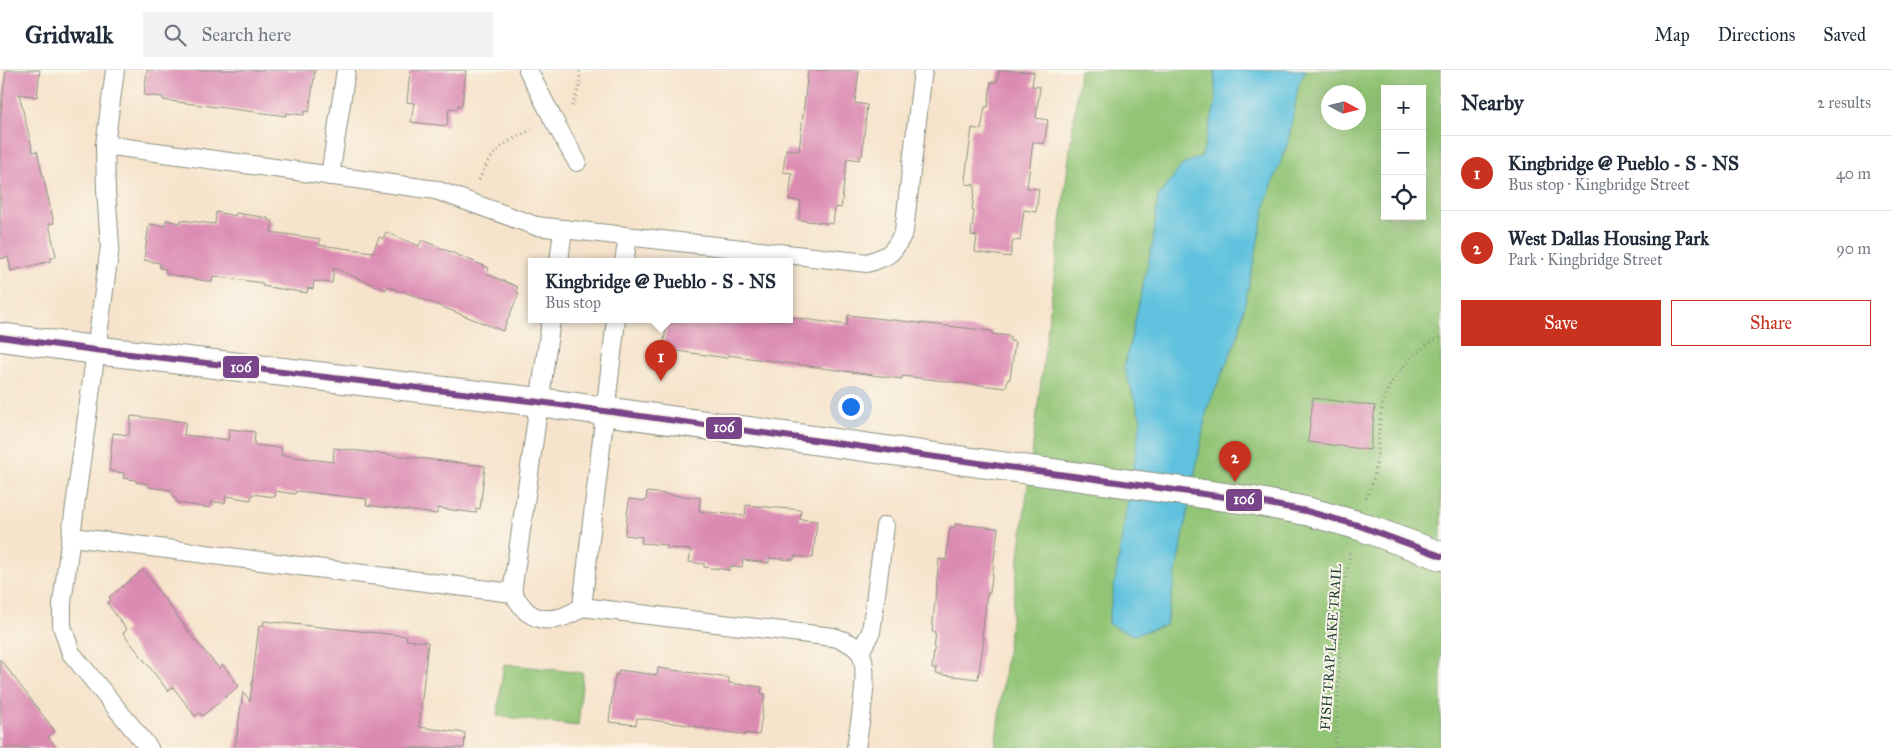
<!DOCTYPE html>
<html lang="en">
<head>
<meta charset="utf-8">
<style>
  :root { --surface:#fff; --page:#f2f2f3; --text:#1f2937; --muted:#747a83; --line:#e0e1e3; --accent:#c8321e }
  body { margin:0; font-family:"IM FELL Great Primer",serif; background:var(--page); color:var(--text) }
  .controls { position:absolute; right:15px; top:15px; display:grid; overflow:hidden; border-radius:0px; box-shadow:0 5px 20px #0002 }
  .controls button { width:45px; height:45px; display:grid; place-items:center; padding:0; border:0; border-bottom:1px solid var(--line); background:var(--surface); color:var(--text); font:25px sans-serif }
  .compass { position:absolute; left:1321px; top:15px; width:45px; height:45px; border-radius:50%; background:var(--surface); box-shadow:0 5px 20px #0002; rotate:97deg }
  .you { position:absolute; left:850px; top:336px; width:18px; height:18px; margin:-12px; border:4px solid #fff; border-radius:50%; background:#1a73e8; box-shadow:0 0 0 8px #1a73e833 }
  .badge { display:grid; place-items:center; width:32px; height:32px; border-radius:50%; background:var(--accent); color:#fff; font-size:16px; font-weight:700 }
  .pin { position:absolute; translate:-50% -41px; filter:drop-shadow(0 1px 2px #0008) }
  .pin::after { content:''; position:absolute; top:26px; width:18px; height:15px; background:inherit; clip-path:polygon(0 0,100% 0,50% 100%) }
  .popup { position:absolute; left:528px; top:188px; width:265px; height:65px; box-sizing:border-box; display:grid; place-content:center; border-radius:0px; background:var(--surface); filter:drop-shadow(0 1px 4px #0005); font-size:16px; white-space:nowrap; color:var(--muted) }
  .popup b { font-size:19px; color:var(--text) }
  .popup::after { content:''; position:absolute; left:50%; top:100%; margin-left:-10px; border:10px solid transparent; border-top-color:var(--surface) }
  .list { margin:0; padding:0; list-style:none }
  h2 { display:flex; justify-content:space-between; align-items:center; height:65px; margin:0; padding:0 20px; font-size:21px }
  h2 small { font-size:16px; font-weight:400; color:var(--muted) }
  .list li { display:grid; grid-template-columns:32px 1fr auto; gap:15px; align-items:center; box-sizing:border-box; height:75px; padding:0 20px; border-top:1px solid var(--line) }
  .list b { display:block; font-size:19px; white-space:nowrap }
  .list p { margin:0; font-size:16px; white-space:nowrap; color:var(--muted) }
  .list em { font-size:16px; font-style:normal; color:var(--muted) }
  .actions { display:flex; gap:10px; padding:15px 20px }
  .actions a { flex:1; padding:11px 0; border:1px solid var(--accent); border-radius:0px; text-align:center; font-size:18px; color:var(--accent) }
  .actions .main { background:var(--accent); color:#fff }
  .icon { flex:none; width:28px; height:28px; fill:none; stroke:currentColor; stroke-width:2; stroke-linecap:round; stroke-linejoin:round }
  .map { position:relative; flex:none; width:1441px; height:678px; overflow:hidden }
  header { display:flex; align-items:center; gap:30px; box-sizing:border-box; height:70px; padding:0 25px; background:var(--surface); border-bottom:1px solid var(--line) }
  header strong { font-size:24px }
  nav { display:flex; gap:28px; margin-inline-start:auto; font-size:18px }
  .search { width:350px; height:45px; background:var(--page); display:flex; align-items:center; gap:12px; box-sizing:border-box; padding:0 18px; border-radius:0px; color:var(--muted); font-size:19px }
  main { display:flex }
  aside { flex:1; background:var(--surface) }
  .map>svg:first-child { display:block }
  .green { fill:#91c474; stroke:#588054; fill-rule:evenodd }
  .water { fill:#60c2de; stroke:#408089 }
  .building { fill:#db8bb2 }
  .lines { fill:none; stroke-linecap:round; stroke-linejoin:round }
  .service-casing { stroke:#8a9080; stroke-width:20 }
  .tertiary-casing { stroke:#8a9080; stroke-width:30 }
  .path { stroke:#8a9080; stroke-width:3; stroke-dasharray:1 4; stroke-linecap:butt }
  .service { stroke:#fff; stroke-width:18 }
  .tertiary { stroke:#fff; stroke-width:28 }
  .bus-1-casing { stroke:#fbf7ec; stroke-width:10 }
  .bus-1 { stroke:#794489; stroke-width:6 }
  .labels { text-anchor:middle; dominant-baseline:central; stroke-width:4; stroke-linejoin:round; paint-order:stroke }
  .street-label { font-size:14px; fill:#1f3d34; stroke:#fbf7ec }
  .line-badge { stroke:#fbf7ec; stroke-width:2 }
  .badge-label { font-size:14px; text-anchor:middle; font-weight:bold; fill:#fff }
</style>
</head>
<body>
<header>
<strong>Gridwalk</strong>
<div class="search"><svg class="icon" aria-label="search" viewBox="0 0 24 24"><circle cx="10" cy="10" r="6"/><path d="M15 15l6 6"/></svg>Search here</div>
<nav><a>Map</a><a>Directions</a><a>Saved</a></nav>
</header>
<main>
<div class="map">
<svg width="1441" height="678" viewBox="0 0 1441 678">
  <rect width="100%" height="100%" fill="#fbf7ec"/>
  <filter id="ink" filterUnits="userSpaceOnUse"><feTurbulence type="fractalNoise" baseFrequency=".02" numOctaves="2"/><feDisplacementMap in="SourceGraphic" scale="10" xChannelSelector="R" yChannelSelector="G"/><feConvolveMatrix kernelMatrix="1 2 1 2 8 2 1 2 1" color-interpolation-filters="sRGB"/></filter>
  <filter id="wash" filterUnits="userSpaceOnUse"><feTurbulence type="fractalNoise" baseFrequency=".0096" numOctaves="4" result="noise"/><feDisplacementMap in="SourceGraphic" scale="20" xChannelSelector="R" yChannelSelector="G"/><feGaussianBlur stdDeviation="1.12" result="paint"/><feColorMatrix in="noise" values="0 0 0 0 0 0 0 0 0 0 0 0 0 0 0 0 0 1.4 0 .05"/><feComposite in="paint" operator="in"/></filter>
  <g filter="url(#wash)">
    <rect width="100%" height="100%" fill="#f6e3cb"/>
    <g class="green">
      <path d="M1080 0H1441V678H995ZM1385 19H1422V146H1385ZM1328 22H1358V52H1328Z"/>
      <polygon points="504,594 583,603 578,656 497,646"/>
    </g>
    <polygon class="water" points="1214,0 1306,0 1299,13 1288,72 1267,129 1238,266 1207,339 1166,555 1134,565 1108,554 1141,349 1124,298 1153,172 1158,127 1183,94 1202,86 1216,31"/>
    <g id="blocks">
      <g class="building">
        <polygon points="6,0 40,0 37,27 19,24 33,82 37,81 54,153 49,154 56,186 51,188 51,191 11,201 8,187 0,189 0,48"/>
        <polygon points="147,0 315,0 309,42 305,41 304,45 286,43 286,46 163,30 163,27 144,25"/>
        <polygon points="410,0 466,0 462,36 458,35 457,39 449,38 447,56 411,52 414,33 407,32"/>
        <polygon points="808,0 859,0 855,33 867,35 862,86 860,86 859,90 847,88 841,138 835,137 833,154 799,150 801,131 789,130 792,103 783,102 786,79 799,81"/>
        <polygon points="999,0 1034,2 1032,16 1040,17 1036,48 1048,50 1044,74 1033,72 1027,118 1039,119 1036,142 1024,140 1020,171 1013,170 1010,187 975,182 977,166 971,165 974,141 972,140 975,115 966,114 966,109 965,109 972,58 981,60 985,37 988,37 991,12 997,12"/>
        <polygon points="216,142 235,146 236,143 268,148 267,150 273,151 271,162 320,169 319,175 373,182 379,167 383,169 386,162 419,176 422,170 489,198 487,204 518,217 516,221 519,223 503,261 402,221 401,222 388,216 386,220 334,198 332,213 314,211 313,219 308,218 307,223 262,216 263,213 213,206 212,212 166,204 166,199 160,198 160,193 144,190 149,154 165,156 166,150 180,153 181,150 215,154"/>
        <polygon points="848,245 992,261 992,264 1010,266 1010,271 1015,272 1010,309 1008,309 1006,318 902,306 902,309 728,285 727,288 663,279 667,250 790,250 790,247 847,255"/>
        <polygon points="1313,328 1375,336 1370,380 1308,372"/>
        <polygon points="131,346 186,352 184,365 228,370 229,359 255,362 254,375 282,378 281,385 333,392 334,378 485,396 480,439 476,438 476,443 437,438 437,444 366,435 367,429 296,421 295,424 276,421 275,427 252,424 251,430 226,426 225,433 212,432 210,438 178,433 171,422 171,420 148,417 148,414 136,412 136,410 123,408 124,403 109,401 113,363 129,365"/>
        <polygon points="647,422 700,428 699,441 745,446 746,435 801,440 800,449 817,451 813,488 794,486 794,490 769,488 769,493 743,490 742,497 730,496 730,500 704,497 704,494 689,492 691,480 666,478 667,475 641,473 642,467 625,465 629,429 646,431"/>
        <polygon points="955,454 998,458 990,523 987,523 982,567 984,567 978,609 936,604 937,599 932,599 936,562 932,562 939,489 946,490 950,457 955,458"/>
        <polygon points="143,500 195,570 219,598 223,595 239,616 202,646 200,643 195,646 173,617 168,621 123,563 127,560 107,533 111,530 109,527"/>
        <polygon points="264,551 407,566 406,570 428,572 419,657 465,663 464,678 235,678 243,622 250,631 259,555 263,556"/>
        <polygon points="0,589 55,661 48,667 57,678 0,678"/>
        <polygon points="658,598 729,608 729,613 762,617 761,623 765,624 759,665 746,663 746,665 695,657 695,656 637,648 636,655 609,652 615,605 618,605 619,600 657,605"/>
      </g>
    </g>
  </g>
  <g filter="url(#ink)">
    <use href="#blocks" fill-opacity="0" stroke="#8a9080" stroke-width="1"/>
    <g class="lines">
      <g class="service-casing">
        <g id="service">
          <polyline points="115,0 105,75 106,120 110,176 62,533 62,556 71,583 149,678"/>
          <polyline points="528,0 553,49 577,92"/>
          <path d="M105 75 436 120 536 156 867 193C890 186 894 183 904 161L923 0"/>
          <polyline points="330,106 346,0"/>
          <polyline points="559,192 563,159"/>
          <polyline points="624,192 628,167"/>
          <path d="M72 467 512 523C517 529 522 537 527 542 546 556 566 548 582 537L833 567C843 570 853 573 860 582 871 599 859 657 856 678"/>
          <polyline points="512,523 551,250"/>
          <polyline points="582,537 616,250"/>
          <polyline points="860,582 871,562 885,456"/>
        </g>
      </g>
      <g class="tertiary-casing">
        <polyline id="tertiary" points="0,267 95,280 539,332 1254,431 1306,441 1357,455 1441,486"/>
      </g>
      <g class="path">
        <polyline points="572,36 579,18 580,0"/>
        <path d="M479 110C491 82 503 72 532 60"/>
        <path d="M1366 428C1369 421 1372 414 1374 406 1380 382 1377 355 1384 330 1389 308 1420 274 1441 267"/>
        <polyline points="1335,678 1343,526 1350,482"/>
      </g>
      <use href="#service" class="service"/>
      <use href="#tertiary" class="tertiary"/>
      <g class="bus-1-casing">
        <polyline id="bus-1" points="0,267 95,280 539,332 1254,431 1306,441 1357,455 1441,486"/>
      </g>
      <use href="#bus-1" class="bus-1"/>
    </g>
  </g>
  <g class="labels">
    <g class="street-label">
      <text transform="translate(1331 577) rotate(-86)">FISH TRAP LAKE TRAIL</text>
    </g>
  </g>
  <g class="line-badge">
    <rect x="222" y="285" width="38" height="24" rx="5" fill="#794489"/>
    <rect x="705" y="346" width="38" height="24" rx="5" fill="#794489"/>
    <rect x="1225" y="418" width="38" height="24" rx="5" fill="#794489"/>
  </g>
  <g class="badge-label">
    <text x="241" y="302">106</text>
    <text x="724" y="362">106</text>
    <text x="1244" y="434">106</text>
  </g>
</svg>
<div class="controls">
<button>+</button>
<button>−</button>
<button><svg class="icon" aria-label="locate" viewBox="0 0 24 24"><circle cx="12" cy="12" r="6"/><path d="M12 2v4M12 18v4M2 12h4M18 12h4"/></svg></button>
</div>
<svg class="compass" viewBox="-18 -18 36 36"><path d="M0-13l5 13h-10z" fill="#e53935"/><path d="M0 13l5-13h-10z" fill="#747a83"/></svg>
<div class="you"></div>
<div class="pin badge" style="left:661px;top:311px">1</div>
<div class="popup"><b>Kingbridge @ Pueblo - S - NS</b>Bus stop</div>
<div class="pin badge" style="left:1235px;top:412px">2</div>
</div>
<aside>
<h2>Nearby<small>2 results</small></h2>
<ul class="list">
<li><span class="badge">1</span><div><b>Kingbridge @ Pueblo - S - NS</b><p>Bus stop · Kingbridge Street</p></div><em>40 m</em></li>
<li><span class="badge">2</span><div><b>West Dallas Housing Park</b><p>Park · Kingbridge Street</p></div><em>90 m</em></li>
</ul>
<div class="actions"><a class="main">Save</a><a>Share</a></div>
</aside>
</main>
</body>
</html>
